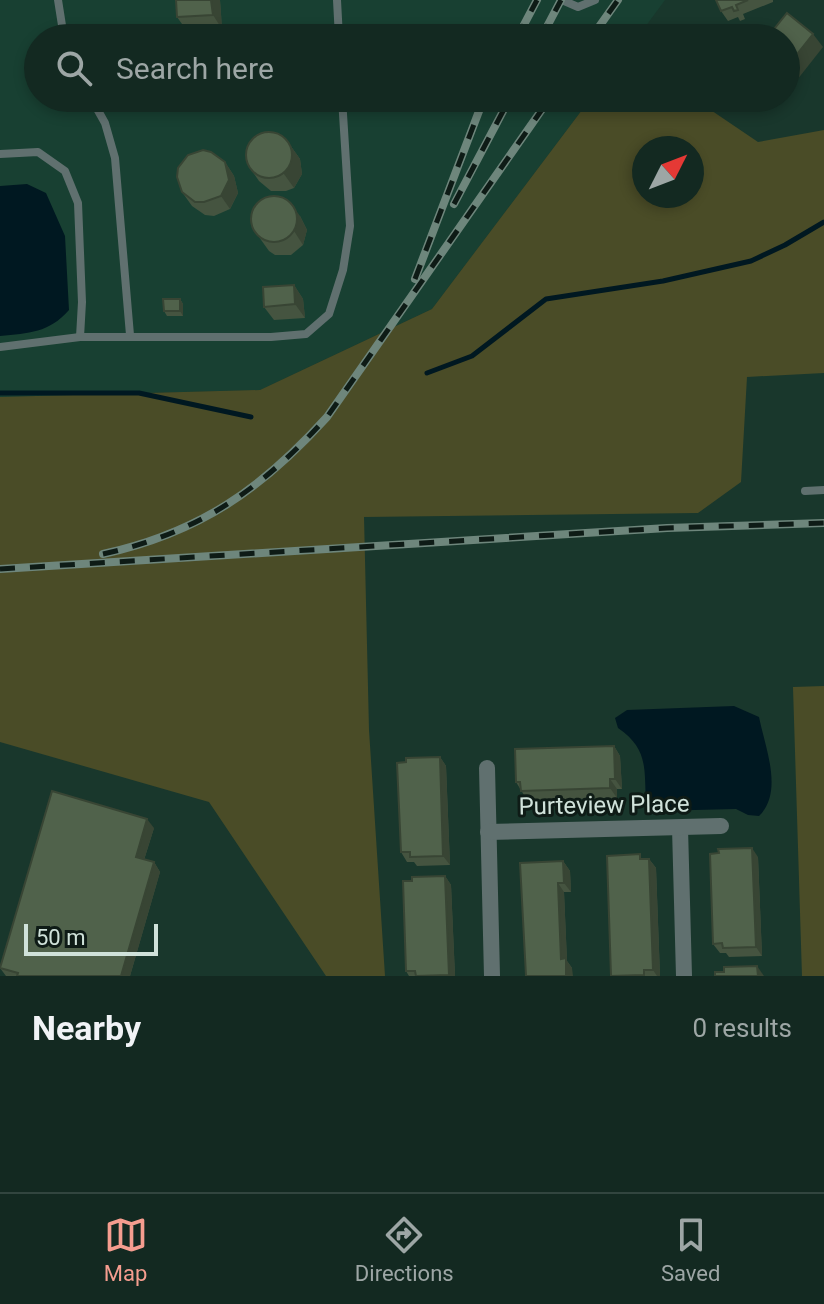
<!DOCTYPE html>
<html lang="en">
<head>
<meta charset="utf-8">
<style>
  :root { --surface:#132921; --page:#20352e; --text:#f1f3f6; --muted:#9da6a5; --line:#32453f; --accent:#f59d8f }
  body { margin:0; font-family:Roboto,sans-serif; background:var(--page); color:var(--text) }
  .compass { position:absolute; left:632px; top:136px; width:72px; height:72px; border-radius:50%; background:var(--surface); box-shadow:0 4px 12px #0003; rotate:48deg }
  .scale { position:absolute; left:24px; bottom:20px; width:134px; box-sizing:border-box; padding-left:8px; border:4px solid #d0e2da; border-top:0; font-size:22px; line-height:28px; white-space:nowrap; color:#d0e2da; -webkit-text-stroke:6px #0e1b16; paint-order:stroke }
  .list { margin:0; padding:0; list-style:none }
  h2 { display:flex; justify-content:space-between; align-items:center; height:104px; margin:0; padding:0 32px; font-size:34px }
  h2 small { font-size:26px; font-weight:400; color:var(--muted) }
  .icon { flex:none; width:44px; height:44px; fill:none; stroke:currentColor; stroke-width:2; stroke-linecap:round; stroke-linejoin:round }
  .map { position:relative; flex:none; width:824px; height:976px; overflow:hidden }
  .search { position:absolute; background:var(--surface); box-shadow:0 4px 12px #0003; left:24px; right:24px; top:24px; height:88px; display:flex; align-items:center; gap:20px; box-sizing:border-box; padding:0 28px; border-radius:44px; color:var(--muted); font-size:30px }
  .sheet { height:216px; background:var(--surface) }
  nav { display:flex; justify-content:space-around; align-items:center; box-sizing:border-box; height:112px; border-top:2px solid var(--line); background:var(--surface); font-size:22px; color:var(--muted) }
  nav a { display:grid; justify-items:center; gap:4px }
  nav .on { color:var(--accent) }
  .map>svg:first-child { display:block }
  .built { fill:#184032 }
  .green { fill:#4a4c27; fill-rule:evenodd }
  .water { fill:#001821 }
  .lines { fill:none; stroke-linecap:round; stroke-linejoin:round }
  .stream { stroke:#001821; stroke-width:5 }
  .lane { stroke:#60706f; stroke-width:8 }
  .street { stroke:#60706f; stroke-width:16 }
  .rail-casing { stroke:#6e867c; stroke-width:8 }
  .rail { stroke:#0e1b16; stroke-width:5; stroke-dasharray:15; stroke-linecap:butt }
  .wall { fill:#455440 }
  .shaded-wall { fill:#384534 }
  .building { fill:#50624b; stroke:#384534; stroke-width:2 }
  .labels { text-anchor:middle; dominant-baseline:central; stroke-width:6; stroke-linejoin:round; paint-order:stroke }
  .street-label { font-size:24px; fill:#d0e2da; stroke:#0e1b16 }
</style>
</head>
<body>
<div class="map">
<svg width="824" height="976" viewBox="0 0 824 976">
  <rect width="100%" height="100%" fill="#19372c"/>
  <polygon class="built" points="0,0 665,0 637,38 38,38 38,98 591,98 432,309 260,390 0,397"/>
  <g class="green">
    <path d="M591 98H693L758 142 824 130V373L747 377 741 482 698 513 364 517 369 730 385 976H326L209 802 0 742V397L260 390 432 309ZM692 148V196H644V148Z"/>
    <polygon points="824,686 824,976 802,976 793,687"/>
  </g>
  <g class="water">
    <path d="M27 184 46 193 65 236 69 310C49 333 29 333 0 336V186Z"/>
    <path d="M734 706 759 717C765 747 784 792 759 816L748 815 736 809 654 811 646 803C644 770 649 749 618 728L615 718 627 710Z"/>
  </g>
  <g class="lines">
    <g class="stream">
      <polyline points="427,373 472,356 546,299 663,281 751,261 785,245 824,222"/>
      <polyline points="0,393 139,393 251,417"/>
    </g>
    <g class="lane">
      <polyline points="58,0 64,38"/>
      <polyline points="337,0 339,38"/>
      <polyline points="562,0 578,7 595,0"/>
      <polyline points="91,98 105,123 115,158 130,335"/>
      <polyline points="0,154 38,152 65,171 78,203 82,302 80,337"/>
      <polyline points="0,347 80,337 271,337 306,334 329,314 343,270 350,226 342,98"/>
      <polyline points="805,491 824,490"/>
    </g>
    <g class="street">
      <polyline points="487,768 492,976"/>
      <polyline points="680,828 684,976"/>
      <polyline points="488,832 721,826"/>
    </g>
    <g class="rail-casing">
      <g id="rail">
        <polyline points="517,38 537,0"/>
        <polyline points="541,38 561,0"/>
        <polyline points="591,38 618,0"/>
        <polyline points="454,204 510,98"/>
        <polyline points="415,279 484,98"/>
        <path d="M103 554C199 533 262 489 327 417L550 98"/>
        <polyline points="0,569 667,528 824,523"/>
      </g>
    </g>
    <use href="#rail" class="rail"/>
  </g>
  <g class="wall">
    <polygon points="220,0 222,29 187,31 177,17"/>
    <polygon points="716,0 773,0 773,2 743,14 745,19 740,21 738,17 728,21 721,11"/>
    <polygon points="290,145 300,159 302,174 294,188 286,191 271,191 259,181 250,168"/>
    <polygon points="225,162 234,176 238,193 230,209 214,216 205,215 192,206 182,192"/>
    <polygon points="300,216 307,230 303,245 291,255 275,255 269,251 259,237"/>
    <polygon points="294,285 303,299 305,318 274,320 264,307"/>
    <polygon points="180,299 183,304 183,316 167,316 164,311"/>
    <polygon points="614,746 620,756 622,789 617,789 617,798 527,800 516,782"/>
    <polygon points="440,757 446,766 450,865 417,866 414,862 407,862 401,852 406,762"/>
    <polygon points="154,828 144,860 154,862 160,872 130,976 6,976 0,968"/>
    <polygon points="758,857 762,956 729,957 726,953 720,953 713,944"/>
    <polygon points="643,859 649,859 656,868 660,976 611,976"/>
    <polygon points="563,861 570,871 571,892 564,892 567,961 572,968 526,976"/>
    <polygon points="445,876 451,885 455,976 409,976 406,971"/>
  </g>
  <g class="shaded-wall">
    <polygon points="211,0 220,0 222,29 213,15"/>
    <polygon points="813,34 823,47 786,94 786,68"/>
    <polygon points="290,145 300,159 302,174 294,188 284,174"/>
    <polygon points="225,162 234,176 238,193 230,209 221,196"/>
    <polygon points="290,202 300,216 307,230 303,245 294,231"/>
    <polygon points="294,285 303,299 305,318 295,304"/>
    <polygon points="180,299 183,304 183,316 180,311"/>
    <polygon points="614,746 620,756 622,789 615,779"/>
    <polygon points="440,757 446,766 450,865 443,856"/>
    <polygon points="610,779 617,789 617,798 610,788"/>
    <polygon points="147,819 154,828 142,866 136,857"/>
    <polygon points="752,848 758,857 762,956 756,947"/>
    <polygon points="649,859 656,868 660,976 657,976 653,970"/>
    <polygon points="563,861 570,871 571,892 564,883"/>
    <polygon points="154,862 160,872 130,976 121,976"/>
    <polygon points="445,876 451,885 455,976 450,976 449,975"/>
    <polygon points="558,883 564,892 567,961 572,968 573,976 566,976 561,959"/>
    <polygon points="757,966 764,976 758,976"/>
  </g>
  <g class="building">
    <polygon points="176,0 211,0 213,15 177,17"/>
    <polygon points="716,0 748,0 736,5 738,10 734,11 732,7 721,11"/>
    <polygon points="787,13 813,34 786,68 786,38 767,38"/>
    <circle cx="269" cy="155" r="23"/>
    <polygon points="203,150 211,152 225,162 229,180 221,196 204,202 195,202 182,192 177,177 178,168 188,155"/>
    <circle cx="274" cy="219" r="23"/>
    <polygon points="294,285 295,304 264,307 263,287"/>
    <polygon points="163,299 180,299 180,311 164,311"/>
    <polygon points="614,746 615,779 610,779 610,788 521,791 520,782 516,782 515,749"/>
    <polygon points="440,757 443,856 410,857 410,852 401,852 397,763 406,762 406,758"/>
    <polygon points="52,791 147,819 136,857 154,862 121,976 17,976 18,973 0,968"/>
    <polygon points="752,848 756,947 723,948 722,943 713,944 710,854 719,853 718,849"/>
    <polygon points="640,854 640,859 649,859 653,970 644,970 644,975 611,976 607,856"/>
    <polygon points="563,861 564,883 558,883 561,959 566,958 566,976 526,976 520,863"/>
    <polygon points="445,876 449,975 416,976 415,971 406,971 403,881 412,881 412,877"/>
    <polygon points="757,966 758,976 715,976 715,972 724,972 724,967"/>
  </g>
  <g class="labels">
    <g class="street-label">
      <text transform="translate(604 805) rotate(-1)">Purteview Place</text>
    </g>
  </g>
</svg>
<svg class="compass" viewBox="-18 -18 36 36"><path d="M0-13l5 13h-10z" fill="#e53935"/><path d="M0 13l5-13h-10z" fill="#9da6a5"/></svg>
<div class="scale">50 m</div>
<div class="search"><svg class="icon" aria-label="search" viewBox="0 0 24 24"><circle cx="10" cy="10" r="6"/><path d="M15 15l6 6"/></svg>Search here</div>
</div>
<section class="sheet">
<h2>Nearby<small>0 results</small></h2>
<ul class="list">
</ul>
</section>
<nav>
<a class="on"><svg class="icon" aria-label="map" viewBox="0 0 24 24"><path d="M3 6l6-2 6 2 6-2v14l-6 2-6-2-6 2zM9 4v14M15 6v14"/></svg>Map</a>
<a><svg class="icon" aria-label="directions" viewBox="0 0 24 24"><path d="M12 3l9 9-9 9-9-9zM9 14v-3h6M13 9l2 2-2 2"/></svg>Directions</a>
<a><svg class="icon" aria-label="saved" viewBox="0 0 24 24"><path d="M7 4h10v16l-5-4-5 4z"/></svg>Saved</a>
</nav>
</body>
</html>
